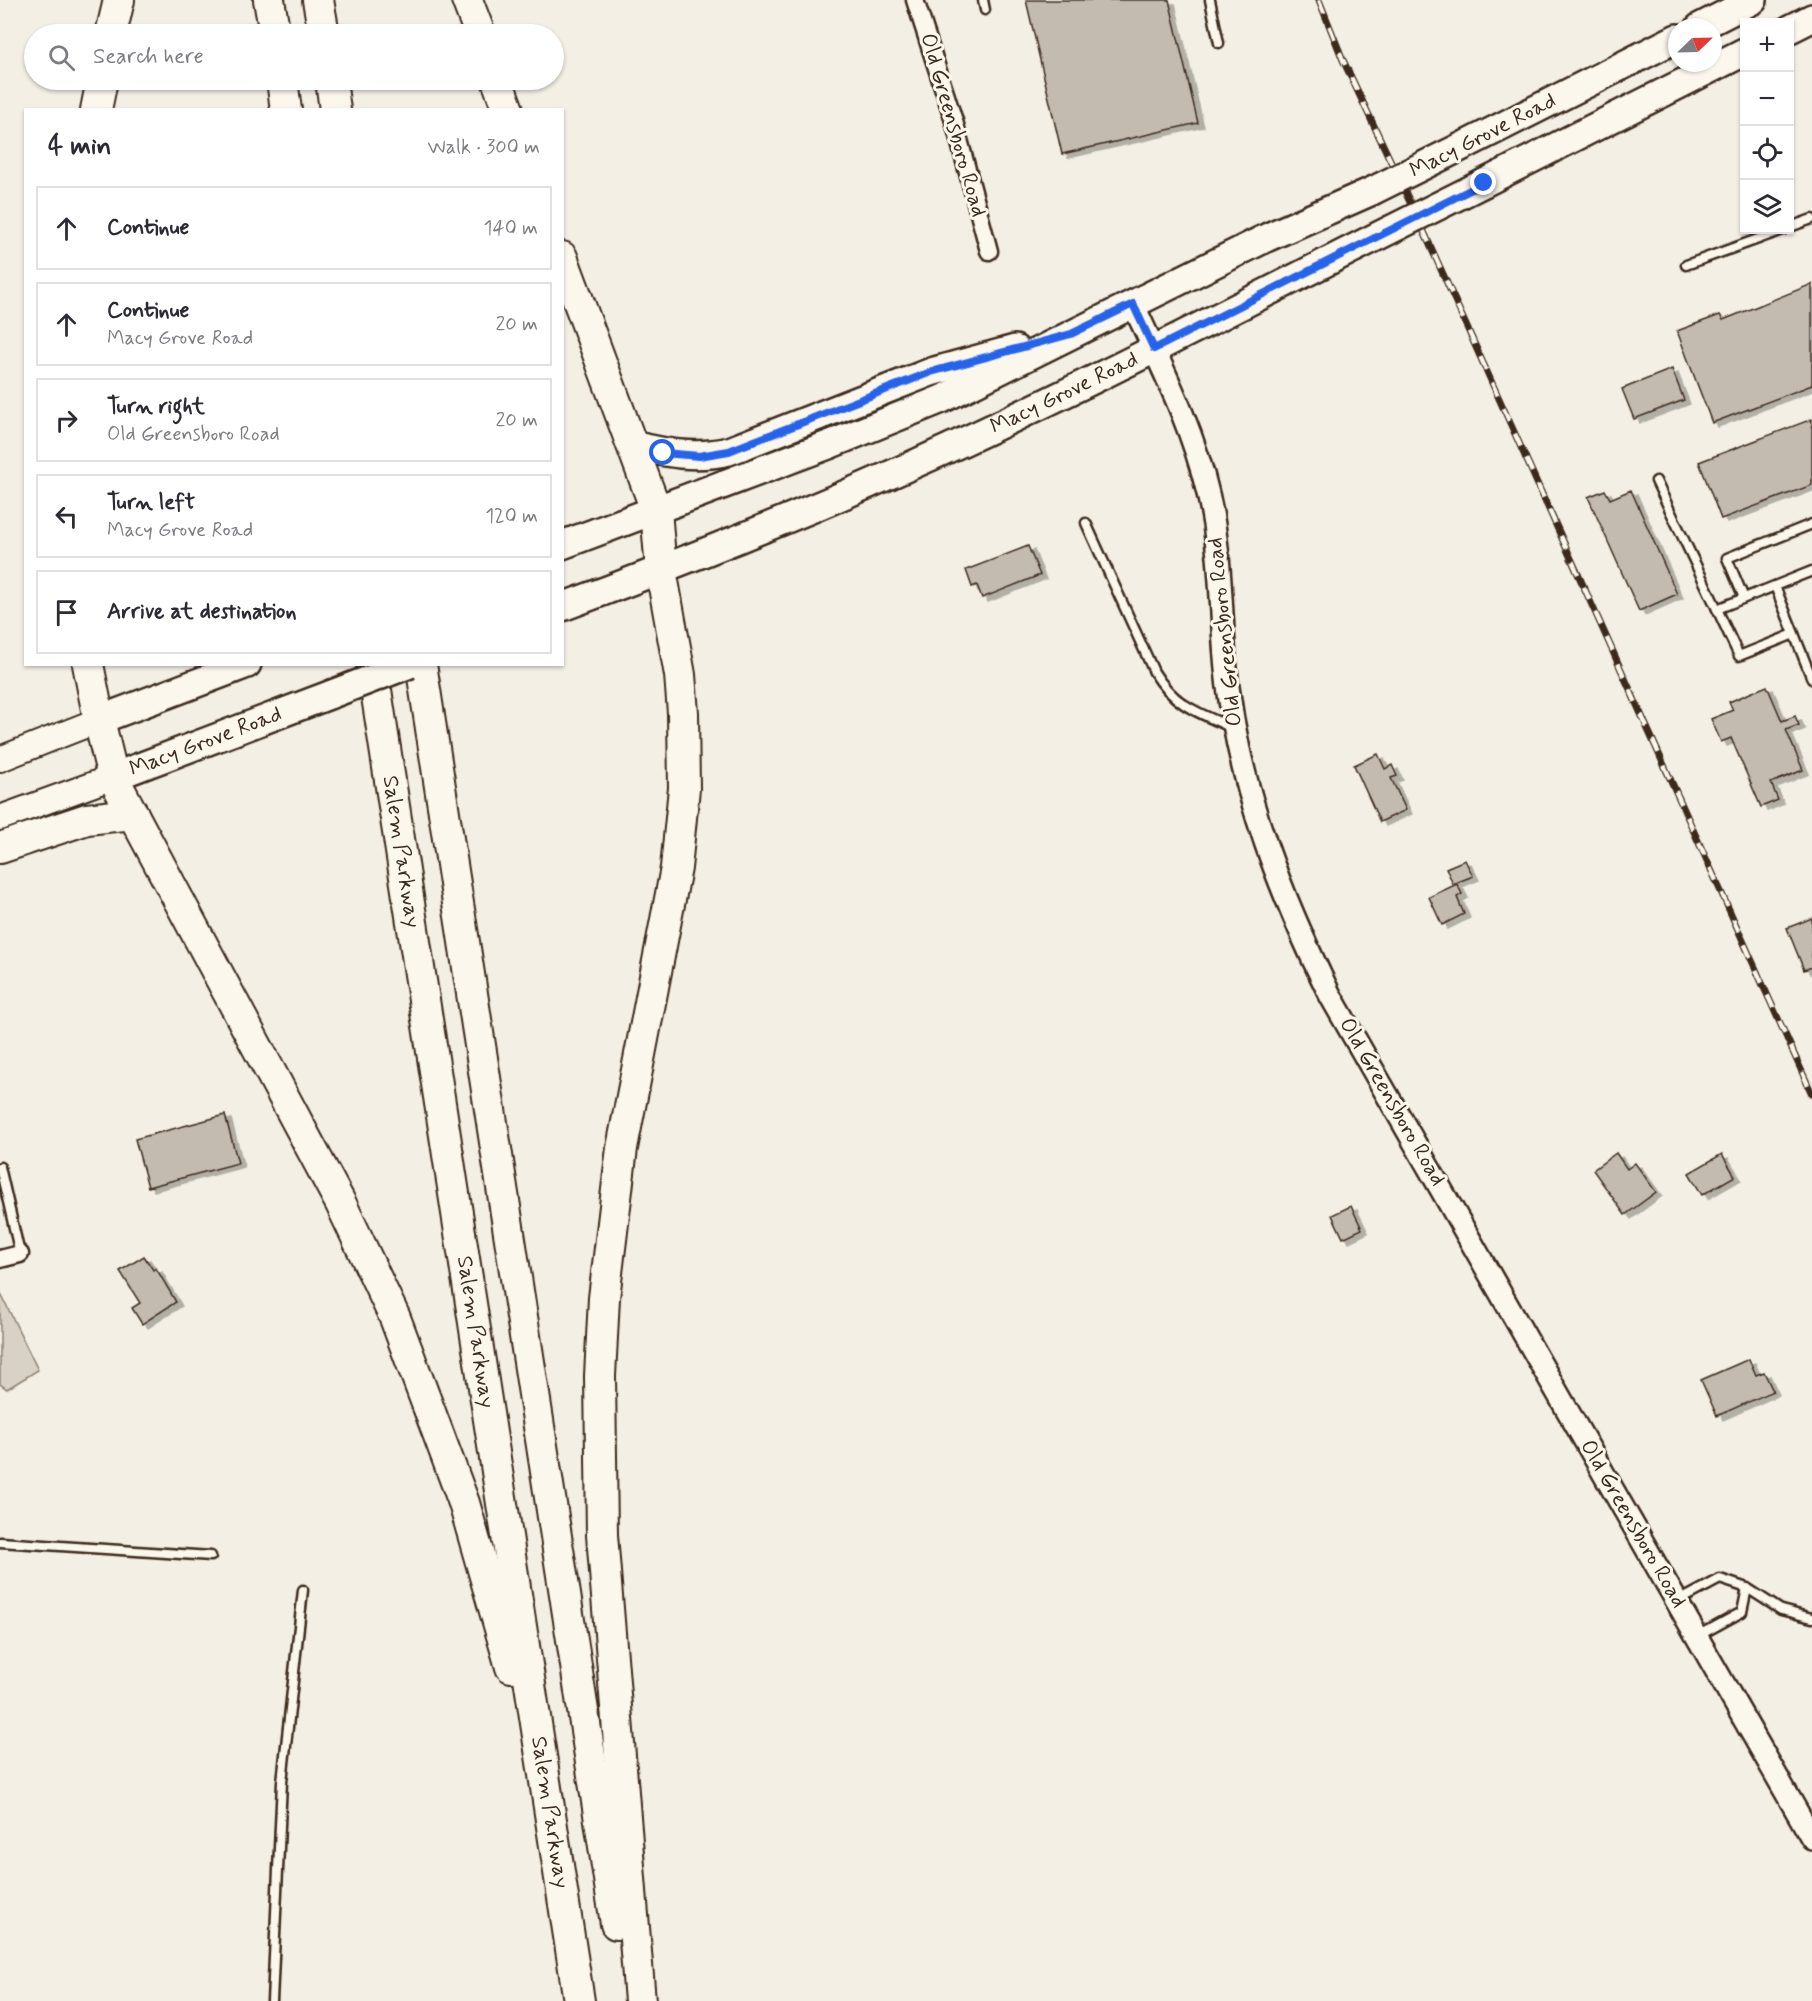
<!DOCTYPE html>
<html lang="en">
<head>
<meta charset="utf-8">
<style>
  :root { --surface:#fff; --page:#f2f2f3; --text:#2b2b33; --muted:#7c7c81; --line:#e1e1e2 }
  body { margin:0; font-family:Mynerve,sans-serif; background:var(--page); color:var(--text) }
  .controls { position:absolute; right:18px; top:18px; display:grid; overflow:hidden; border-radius:0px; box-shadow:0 2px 4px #0004 }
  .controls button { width:54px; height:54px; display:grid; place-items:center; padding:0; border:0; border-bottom:2px solid var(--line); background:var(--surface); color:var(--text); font:30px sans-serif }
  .compass { position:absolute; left:1668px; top:18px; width:54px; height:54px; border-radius:50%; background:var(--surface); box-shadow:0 2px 4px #0004; rotate:67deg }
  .stop { position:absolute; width:18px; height:18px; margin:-14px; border:4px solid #2563eb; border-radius:50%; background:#fff }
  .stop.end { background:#2563eb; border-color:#fff; box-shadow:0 2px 6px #0008 }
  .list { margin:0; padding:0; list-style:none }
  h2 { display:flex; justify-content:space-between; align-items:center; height:78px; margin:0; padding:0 24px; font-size:26px }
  h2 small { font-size:20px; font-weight:400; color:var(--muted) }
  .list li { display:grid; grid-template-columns:39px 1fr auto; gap:18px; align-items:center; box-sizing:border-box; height:84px; margin:0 12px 12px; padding:0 12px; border:2px solid var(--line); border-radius:0px }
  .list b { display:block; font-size:22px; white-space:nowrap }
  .list p { margin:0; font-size:20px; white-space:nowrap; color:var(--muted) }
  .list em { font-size:20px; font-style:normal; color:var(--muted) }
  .icon { flex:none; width:33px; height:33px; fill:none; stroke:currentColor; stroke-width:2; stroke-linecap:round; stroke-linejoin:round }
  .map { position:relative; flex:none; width:1812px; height:2001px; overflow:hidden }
  .search { position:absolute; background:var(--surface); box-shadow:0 2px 4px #0004; left:24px; top:24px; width:540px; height:66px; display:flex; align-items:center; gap:15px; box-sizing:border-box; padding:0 21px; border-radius:33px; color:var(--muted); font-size:22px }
  .panel { position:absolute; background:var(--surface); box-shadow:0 2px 4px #0004; left:24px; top:108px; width:540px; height:558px; border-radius:0px }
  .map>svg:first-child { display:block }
  .green { fill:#d8d1c6; stroke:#8a7e72; stroke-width:1.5 }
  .building { fill:#c3bbb0; stroke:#3b2a1e; stroke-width:1.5; filter:url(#shadow) }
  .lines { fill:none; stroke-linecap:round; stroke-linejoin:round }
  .service-casing { stroke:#3b2a1e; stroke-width:13 }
  .minor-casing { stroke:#3b2a1e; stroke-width:21 }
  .tertiary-casing { stroke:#3b2a1e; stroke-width:26 }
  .secondary-casing { stroke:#3b2a1e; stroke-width:28 }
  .primary-casing { stroke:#3b2a1e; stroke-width:32 }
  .motorway-casing { stroke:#3b2a1e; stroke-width:34 }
  .service { stroke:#fbf7ec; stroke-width:8 }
  .minor { stroke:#fbf7ec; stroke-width:16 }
  .tertiary { stroke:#fbf7ec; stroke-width:21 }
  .secondary { stroke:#fbf7ec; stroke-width:24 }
  .primary { stroke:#fbf7ec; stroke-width:27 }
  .motorway { stroke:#fbf7ec; stroke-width:30 }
  .rail-casing { stroke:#3b2a1e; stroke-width:7 }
  .rail { stroke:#fbf7ec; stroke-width:4.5; stroke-dasharray:14; stroke-linecap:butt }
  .primary-bridge-casing { stroke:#3b2a1e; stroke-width:32; stroke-linecap:butt }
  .primary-bridge { stroke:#fbf7ec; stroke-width:27 }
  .route { stroke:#2563eb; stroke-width:8 }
  .labels { text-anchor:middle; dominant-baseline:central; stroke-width:6; stroke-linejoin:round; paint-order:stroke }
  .street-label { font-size:22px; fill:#3b2a1e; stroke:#fbf7ec }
</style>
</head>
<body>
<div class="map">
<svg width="1812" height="2001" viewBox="0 0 1812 2001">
  <defs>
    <filter id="shadow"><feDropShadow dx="6" dy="4" stdDeviation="0" flood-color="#0004"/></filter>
  </defs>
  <rect width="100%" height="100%" fill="#f3efe4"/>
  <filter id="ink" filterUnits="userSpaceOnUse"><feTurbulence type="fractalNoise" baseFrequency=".0167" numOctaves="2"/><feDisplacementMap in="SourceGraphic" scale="12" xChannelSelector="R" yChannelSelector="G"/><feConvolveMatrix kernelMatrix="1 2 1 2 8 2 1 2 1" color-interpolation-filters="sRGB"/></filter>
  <g filter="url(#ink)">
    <polygon class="green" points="0,1292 38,1370 7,1389 0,1384"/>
    <g class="building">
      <polygon points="1026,0 1169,0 1198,123 1062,154"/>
      <polygon points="1812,284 1812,385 1712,423 1677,331 1720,315 1723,320"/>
      <polygon points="1672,369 1684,400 1634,419 1622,389"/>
      <polygon points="1812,419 1812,485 1721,519 1699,462"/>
      <polygon points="1605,490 1610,499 1631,490 1677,594 1639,611 1588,497"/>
      <polygon points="1028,546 1040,575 982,598 977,585 972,587 966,570"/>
      <polygon points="1767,686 1782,721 1795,716 1799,725 1786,730 1803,770 1771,783 1778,800 1761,807 1731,738 1721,742 1711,719 1733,710 1729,702"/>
      <polygon points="1378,754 1385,769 1392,765 1397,776 1391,778 1406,810 1380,822 1354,765"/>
      <polygon points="1465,860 1473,876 1453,884 1446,868"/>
      <polygon points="1457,884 1462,894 1457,897 1464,914 1442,925 1429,897"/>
      <polygon points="1812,918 1812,967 1804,970 1787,928"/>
      <polygon points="225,1115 238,1163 148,1187 135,1139"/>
      <polygon points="1616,1153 1627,1169 1635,1163 1656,1192 1625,1215 1593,1170"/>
      <polygon points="1722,1154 1735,1176 1702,1195 1689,1173"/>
      <polygon points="1351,1206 1362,1229 1343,1238 1332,1215"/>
      <polygon points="144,1256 153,1270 156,1268 176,1302 142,1324 132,1308 140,1303 120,1271"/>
      <polygon points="1749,1359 1756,1375 1764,1372 1773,1391 1717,1416 1701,1380"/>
    </g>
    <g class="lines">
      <g class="service-casing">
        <g id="service">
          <polyline points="983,0 985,10"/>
          <polyline points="1210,0 1219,43"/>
          <polyline points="1790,227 1812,219"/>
          <polyline points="1686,265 1783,230"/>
          <polyline points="1656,481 1717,609"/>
          <path d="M1086 523 1154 672C1175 706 1197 712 1233 728"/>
          <polyline points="1775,586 1812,679"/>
          <polyline points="1744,598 1727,558 1812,524"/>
          <polyline points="1794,634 1739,656 1717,609 1812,571"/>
          <polyline points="0,1167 20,1254"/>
          <polyline points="0,1542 211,1556"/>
          <polyline points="1677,1602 1720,1579 1747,1588 1781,1610 1812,1618"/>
          <polyline points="1698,1636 1742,1612 1747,1588"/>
          <polyline points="272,2001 282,1782 303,1590"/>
        </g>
      </g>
      <g class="minor-casing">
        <g id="minor">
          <polyline points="915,0 954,121 989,251"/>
          <polyline points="0,1259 20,1254"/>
        </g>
      </g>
      <g class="tertiary-casing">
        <path id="tertiary" d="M1133 304C1162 367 1194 430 1209 498 1223 560 1220 624 1228 687 1242 796 1282 897 1330 995L1812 1838"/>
      </g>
      <g class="secondary-casing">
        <g id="secondary">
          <polyline points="0,759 99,720"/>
          <polyline points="0,818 113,777"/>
        </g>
      </g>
      <g class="primary-casing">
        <g id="primary">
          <polyline points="1700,27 1753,0"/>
          <polyline points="1790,29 1812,18"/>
          <polyline points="1467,144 1677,38"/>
          <polyline points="1484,183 1744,52"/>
          <path d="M632 445C666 453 695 459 729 451L931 372 1015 349"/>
          <polyline points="562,545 831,444 942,399 1268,237 1372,191"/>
          <path id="s1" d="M562 607C680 563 796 517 910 466 1073 393 1231 310 1390 230"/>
          <polyline points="99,720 247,664"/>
          <path id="s2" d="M113 777 332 694"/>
        </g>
      </g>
      <g class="motorway-casing">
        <g id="motorway">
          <polyline points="269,0 275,34"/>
          <polyline points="318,0 324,34"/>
          <polyline points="467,0 480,34"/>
          <polyline points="111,34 119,0"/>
          <polyline points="282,80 286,110"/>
          <polyline points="331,80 335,110"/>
          <polyline points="497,80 508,110"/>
          <polyline points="96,110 102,80"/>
          <polyline points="562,257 656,510 661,570 680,675 683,713 684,788 676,868 622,1148 604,1298 600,1376 602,1535 640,2001"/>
          <polyline points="88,664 99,720 113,777 341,1204 395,1318 464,1503 511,1667"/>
          <path id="s3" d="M372 664 579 2001"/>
          <polyline points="421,664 616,1924"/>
          <polyline points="0,848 87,819 133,814"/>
        </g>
      </g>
      <use href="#service" class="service"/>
      <use href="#minor" class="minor"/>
      <use href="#tertiary" class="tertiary"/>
      <use href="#secondary" class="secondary"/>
      <use href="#primary" class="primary"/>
      <use href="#motorway" class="motorway"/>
      <g class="rail-casing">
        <polyline id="rail" points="1319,0 1343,60 1425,234 1812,1094"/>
      </g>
      <use href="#rail" class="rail"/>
      <g class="primary-bridge-casing">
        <g id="primary-bridge">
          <polyline points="1372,191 1467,144"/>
          <polyline points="1390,230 1484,183"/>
          <polyline points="332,694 410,664"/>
        </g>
      </g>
      <use href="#primary-bridge" class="primary-bridge"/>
    </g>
  </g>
  <g class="lines" filter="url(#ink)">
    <polyline class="route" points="663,453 699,456 729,451 931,372 1071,334 1133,304 1154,349 1484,183"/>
  </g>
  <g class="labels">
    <g class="street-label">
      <text transform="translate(953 125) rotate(74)">Old Greensboro Road</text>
      <text transform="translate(1483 136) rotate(-27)">Macy Grove Road</text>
      <text stroke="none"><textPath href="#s1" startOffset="546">Macy Grove Road</textPath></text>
      <text transform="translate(1225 632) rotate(-96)">Old Greensboro Road</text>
      <text stroke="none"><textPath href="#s2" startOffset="99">Macy Grove Road</textPath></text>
      <text stroke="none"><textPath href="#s3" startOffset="190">Salem Parkway</textPath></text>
      <text transform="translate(1392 1102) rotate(60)">Old Greensboro Road</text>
      <text stroke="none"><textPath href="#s3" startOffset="676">Salem Parkway</textPath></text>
      <text transform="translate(1633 1524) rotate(60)">Old Greensboro Road</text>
      <text stroke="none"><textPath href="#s3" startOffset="1162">Salem Parkway</textPath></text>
    </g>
  </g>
</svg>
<div class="controls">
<button>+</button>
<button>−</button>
<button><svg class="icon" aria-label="locate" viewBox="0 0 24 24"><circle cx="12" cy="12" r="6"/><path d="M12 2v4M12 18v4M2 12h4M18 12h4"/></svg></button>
<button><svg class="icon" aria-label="layers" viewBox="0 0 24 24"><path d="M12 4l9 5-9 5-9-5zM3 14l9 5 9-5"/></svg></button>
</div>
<svg class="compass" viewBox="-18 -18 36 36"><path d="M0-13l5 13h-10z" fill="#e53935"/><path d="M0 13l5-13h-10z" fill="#7c7c81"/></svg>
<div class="stop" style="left:663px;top:453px"></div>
<div class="stop end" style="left:1484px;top:183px"></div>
<div class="search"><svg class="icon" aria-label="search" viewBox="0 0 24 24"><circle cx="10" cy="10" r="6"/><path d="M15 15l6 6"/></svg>Search here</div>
<section class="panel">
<h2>4 min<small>Walk · 300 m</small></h2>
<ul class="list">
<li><svg class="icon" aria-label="ahead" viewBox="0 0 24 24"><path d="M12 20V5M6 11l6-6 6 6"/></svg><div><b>Continue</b></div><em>140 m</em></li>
<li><svg class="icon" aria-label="ahead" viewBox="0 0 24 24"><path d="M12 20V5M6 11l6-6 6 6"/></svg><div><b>Continue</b><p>Macy Grove Road</p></div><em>20 m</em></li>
<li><svg class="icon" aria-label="right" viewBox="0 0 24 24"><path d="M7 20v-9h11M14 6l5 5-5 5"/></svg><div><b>Turn right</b><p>Old Greensboro Road</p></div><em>20 m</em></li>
<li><svg class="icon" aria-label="left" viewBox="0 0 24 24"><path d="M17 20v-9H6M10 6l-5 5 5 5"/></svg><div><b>Turn left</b><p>Macy Grove Road</p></div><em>120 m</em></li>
<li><svg class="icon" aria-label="arrive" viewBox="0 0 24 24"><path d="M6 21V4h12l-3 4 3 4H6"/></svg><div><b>Arrive at destination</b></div></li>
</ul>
</section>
</div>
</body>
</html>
